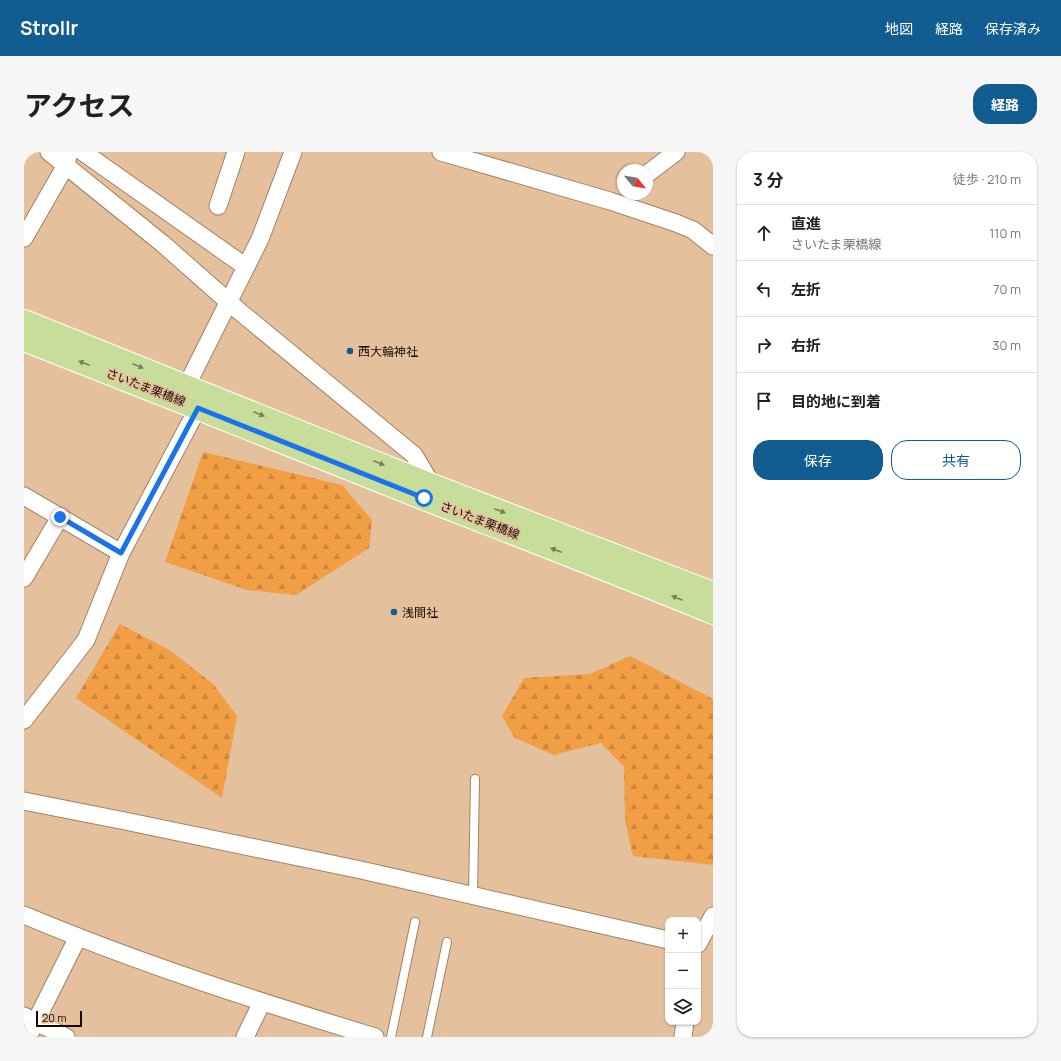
<!DOCTYPE html>
<html lang="ja">
<head>
<meta charset="utf-8">
<style>
  :root { --surface:#fff; --page:#f6f6f6; --text:#202124; --muted:#757577; --line:#e0e0e0; --accent:#115d91 }
  body { margin:0; font-family:Manrope,"Noto Sans JP",sans-serif; background:var(--page); color:var(--text) }
  .controls { position:absolute; right:12px; bottom:12px; display:grid; overflow:hidden; border-radius:8px; box-shadow:0 1px 3px #0004 }
  .controls button { width:36px; height:36px; display:grid; place-items:center; padding:0; border:0; border-bottom:1px solid var(--line); background:var(--surface); color:var(--text); font:20px sans-serif }
  .compass { position:absolute; left:593px; top:12px; width:36px; height:36px; border-radius:50%; background:var(--surface); box-shadow:0 1px 3px #0004; rotate:120deg }
  .scale { position:absolute; left:12px; bottom:10px; width:46px; box-sizing:border-box; padding-left:4px; border:2px solid #160901; border-top:0; font-size:11px; line-height:14px; white-space:nowrap; color:#160901; -webkit-text-stroke:3px #e5c09d; paint-order:stroke }
  .stop { position:absolute; width:12px; height:12px; margin:-9px; border:3px solid #1a73e8; border-radius:50%; background:#fff }
  .stop.end { background:#1a73e8; border-color:#fff; box-shadow:0 1px 4px #0008 }
  .list { margin:0; padding:0; list-style:none }
  h2 { display:flex; justify-content:space-between; align-items:center; height:52px; margin:0; padding:0 16px; font-size:17px }
  h2 small { font-size:13px; font-weight:400; color:var(--muted) }
  .list li { display:grid; grid-template-columns:26px 1fr auto; gap:12px; align-items:center; box-sizing:border-box; height:56px; padding:0 16px; border-top:1px solid var(--line) }
  .list b { display:block; font-size:15px; white-space:nowrap }
  .list p { margin:0; font-size:13px; white-space:nowrap; color:var(--muted) }
  .list em { font-size:13px; font-style:normal; color:var(--muted) }
  .actions { display:flex; gap:8px; padding:12px 16px }
  .actions a { flex:1; padding:9px 0; border:1px solid var(--accent); border-radius:16px; text-align:center; font-size:14px; color:var(--accent) }
  .actions .main { background:var(--accent); color:#fff }
  .icon { flex:none; width:22px; height:22px; fill:none; stroke:currentColor; stroke-width:2; stroke-linecap:round; stroke-linejoin:round }
  .map { position:relative; flex:none; width:689px; height:885px; overflow:hidden; border-radius:16px }
  header { display:flex; align-items:center; gap:24px; box-sizing:border-box; height:56px; padding:0 20px; background:var(--accent); color:#fff }
  header strong { font-size:19px }
  nav { display:flex; gap:22px; margin-inline-start:auto; font-size:14px }
  .intro { display:flex; align-items:center; justify-content:space-between; box-sizing:border-box; height:96px; padding:0 24px }
  h1 { margin:0; font-size:28px }
  .button { padding:10px 18px; border-radius:16px; background:var(--accent); color:#fff; font-size:14px; font-weight:700 }
  main { display:flex; gap:24px; padding:0 24px }
  aside { flex:1; background:var(--surface); border-radius:16px; box-shadow:0 1px 3px #0004 }
  .map>svg:first-child { display:block }
  .forest { fill:url(#forest-firs) }
  .lines { fill:none; stroke-linecap:round; stroke-linejoin:round }
  .lane-casing { stroke:#a48160; stroke-width:10 }
  .street-casing { stroke:#a48160; stroke-width:19 }
  .primary-casing { stroke:#fff; stroke-width:24 }
  .lane { stroke:#fff; stroke-width:8 }
  .street { stroke:#fff; stroke-width:17 }
  .primary { stroke:#c8dd9a; stroke-width:22 }
  .oneway { fill:#787e55 }
  .route { stroke:#1a73e8; stroke-width:5 }
  .poi-dot { fill:#115d91; stroke:#e5c09d; stroke-width:1.5 }
  .labels { text-anchor:middle; dominant-baseline:central; stroke-width:3.5; stroke-linejoin:round; paint-order:stroke }
  .poi-label { font-size:12px; fill:#160901; stroke:#e5c09d; text-anchor:start }
  .street-label { font-size:12px; fill:#160901; stroke:#e5c09d }
</style>
</head>
<body>
<header>
<strong>Strollr</strong>
<nav><a>地図</a><a>経路</a><a>保存済み</a></nav>
</header>
<div class="intro"><h1>アクセス</h1><a class="button">経路</a></div>
<main>
<div class="map">
<svg width="689" height="885" viewBox="0 0 689 885">
  <defs>
    <pattern id="forest-firs" width="22" height="20" patternUnits="userSpaceOnUse"><rect width="22" height="20" fill="#f19e44"/><path d="M5 1l3.5 6h-7zM16 11l3.5 6h-7z" fill="#ce873a"/></pattern>
  </defs>
  <rect width="100%" height="100%" fill="#e5c09d"/>
  <g class="forest">
    <polygon points="179,300 318,333 348,368 345,396 272,443 223,438 141,410"/>
    <polygon points="96,472 147,499 189,532 213,564 198,646 52,546"/>
    <polygon points="606,504 689,547 689,713 609,704 601,668 600,615 577,591 530,603 491,586 478,564 500,526 566,522"/>
  </g>
  <g class="lines">
    <g class="lane-casing">
      <g id="lane">
        <polyline points="449,743 451,627"/>
        <polyline points="367,885 391,770"/>
        <polyline points="403,885 423,790"/>
      </g>
    </g>
    <g class="street-casing">
      <g id="street">
        <polyline points="25,0 139,92 215,159 390,303 408,333"/>
        <polyline points="59,0 222,115"/>
        <polyline points="417,0 586,49 652,71 669,78 689,94"/>
        <polyline points="623,22 652,0"/>
        <polyline points="194,54 212,0"/>
        <polyline points="0,86 42,13 45,0"/>
        <polyline points="163,233 236,87 269,0"/>
        <polyline points="0,344 97,401"/>
        <polyline points="0,426 36,365"/>
        <polyline points="0,568 62,488 97,401 174,256"/>
        <polyline points="0,649 101,669 337,718 644,788"/>
        <path d="M0 763C114 811 233 849 351 885"/>
        <polyline points="674,792 689,764"/>
        <polyline points="0,864 42,885"/>
        <polyline points="4,885 54,785"/>
        <polyline points="221,885 238,850"/>
        <polyline points="659,885 661,870"/>
      </g>
    </g>
    <g class="primary-casing">
      <g id="primary">
        <polyline points="0,169 408,333 689,441"/>
        <path d="M0 188C133 240 265 293 398 346 495 384 592 421 689 461"/>
      </g>
    </g>
    <use href="#lane" class="lane"/>
    <use href="#street" class="street"/>
    <use href="#primary" class="primary"/>
  </g>
  <defs><path id="oneway-solid" d="M-6-.8H1V-3.2L6.5 0L1 3.2V.8H-6Z"/></defs>
  <g class="oneway">
    <use href="#oneway-solid" transform="translate(60 211) rotate(-159)"/>
    <use href="#oneway-solid" transform="translate(114 214) rotate(22)"/>
    <use href="#oneway-solid" transform="translate(235 262) rotate(22)"/>
    <use href="#oneway-solid" transform="translate(355 311) rotate(22)"/>
    <use href="#oneway-solid" transform="translate(476 359) rotate(21)"/>
    <use href="#oneway-solid" transform="translate(532 398) rotate(-159)"/>
    <use href="#oneway-solid" transform="translate(653 446) rotate(-158)"/>
  </g>
  <g class="lines">
    <polyline class="route" points="36,365 97,401 174,256 400,346"/>
  </g>
  <g class="poi-dot">
    <circle cx="326" cy="199" r="4"/>
    <circle cx="370" cy="460" r="4"/>
  </g>
  <g class="labels">
    <g class="poi-label">
      <text x="334" y="199">西大輪神社</text>
      <text x="378" y="460">浅間社</text>
    </g>
    <g class="street-label">
      <text transform="translate(122 235) rotate(21)">さいたま栗橋線</text>
      <text transform="translate(456 368) rotate(21)">さいたま栗橋線</text>
    </g>
  </g>
</svg>
<div class="controls">
<button>+</button>
<button>−</button>
<button><svg class="icon" aria-label="layers" viewBox="0 0 24 24"><path d="M12 4l9 5-9 5-9-5zM3 14l9 5 9-5"/></svg></button>
</div>
<svg class="compass" viewBox="-18 -18 36 36"><path d="M0-13l5 13h-10z" fill="#e53935"/><path d="M0 13l5-13h-10z" fill="#757577"/></svg>
<div class="scale">20 m</div>
<div class="stop" style="left:400px;top:346px"></div>
<div class="stop end" style="left:36px;top:365px"></div>
</div>
<aside>
<h2>3 分<small>徒歩 · 210 m</small></h2>
<ul class="list">
<li><svg class="icon" aria-label="ahead" viewBox="0 0 24 24"><path d="M12 20V5M6 11l6-6 6 6"/></svg><div><b>直進</b><p>さいたま栗橋線</p></div><em>110 m</em></li>
<li><svg class="icon" aria-label="left" viewBox="0 0 24 24"><path d="M17 20v-9H6M10 6l-5 5 5 5"/></svg><div><b>左折</b></div><em>70 m</em></li>
<li><svg class="icon" aria-label="right" viewBox="0 0 24 24"><path d="M7 20v-9h11M14 6l5 5-5 5"/></svg><div><b>右折</b></div><em>30 m</em></li>
<li><svg class="icon" aria-label="arrive" viewBox="0 0 24 24"><path d="M6 21V4h12l-3 4 3 4H6"/></svg><div><b>目的地に到着</b></div></li>
</ul>
<div class="actions"><a class="main">保存</a><a>共有</a></div>
</aside>
</main>
</body>
</html>
